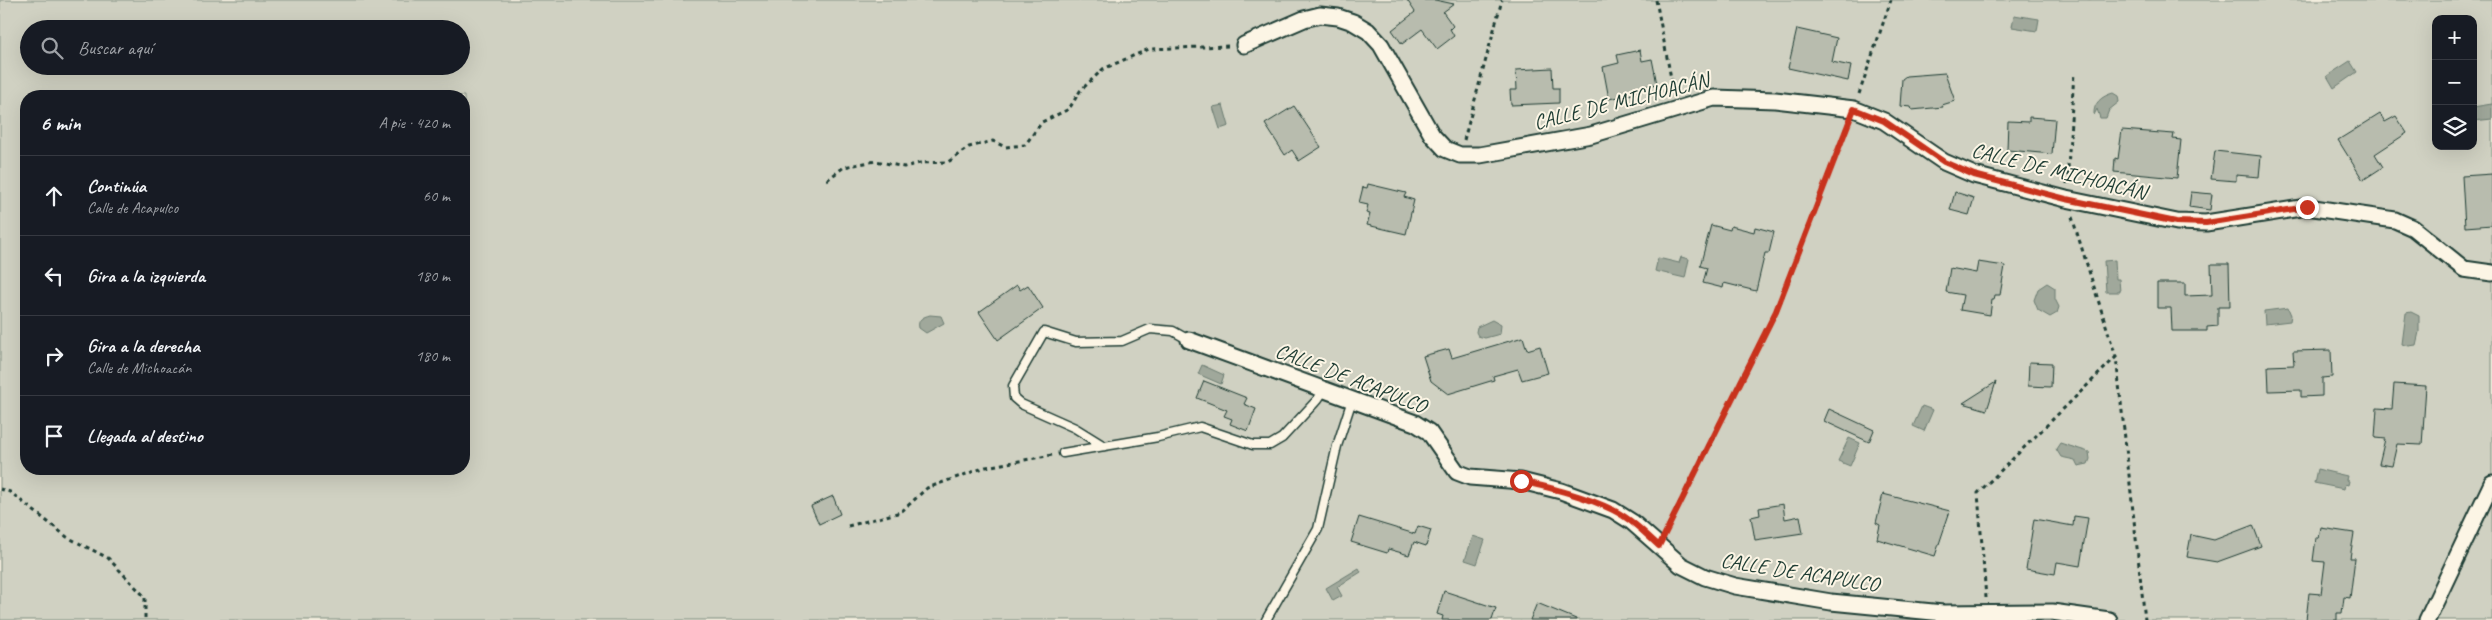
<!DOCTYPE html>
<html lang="es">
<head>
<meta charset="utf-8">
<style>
  :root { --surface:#171b24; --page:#20242c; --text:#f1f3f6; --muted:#9ea1a6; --line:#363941 }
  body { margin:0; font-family:Caveat,sans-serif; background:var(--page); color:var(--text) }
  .controls { position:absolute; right:15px; top:15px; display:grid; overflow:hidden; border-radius:10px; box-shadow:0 5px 20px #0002 }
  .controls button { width:45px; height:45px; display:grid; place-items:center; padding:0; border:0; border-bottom:1px solid var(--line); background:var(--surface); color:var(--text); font:25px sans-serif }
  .stop { position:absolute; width:15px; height:15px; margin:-11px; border:4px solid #c8321e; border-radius:50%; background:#fff }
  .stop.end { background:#c8321e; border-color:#fff; box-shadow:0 1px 5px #0008 }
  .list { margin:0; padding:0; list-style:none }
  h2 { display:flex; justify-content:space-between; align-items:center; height:65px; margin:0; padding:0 20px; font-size:21px }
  h2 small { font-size:16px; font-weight:400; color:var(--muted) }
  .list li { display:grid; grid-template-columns:32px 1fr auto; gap:15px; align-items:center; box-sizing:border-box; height:80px; padding:0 20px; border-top:1px solid var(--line) }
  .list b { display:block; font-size:19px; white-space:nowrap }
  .list p { margin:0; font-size:16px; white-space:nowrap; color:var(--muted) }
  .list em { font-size:16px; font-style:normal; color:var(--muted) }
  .icon { flex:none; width:28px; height:28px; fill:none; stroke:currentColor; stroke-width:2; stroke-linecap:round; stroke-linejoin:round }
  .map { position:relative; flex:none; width:2492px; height:620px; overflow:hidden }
  .search { position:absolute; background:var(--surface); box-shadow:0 5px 20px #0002; left:20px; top:20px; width:450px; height:55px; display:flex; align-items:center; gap:12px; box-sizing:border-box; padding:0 18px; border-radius:28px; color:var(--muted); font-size:19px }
  .panel { position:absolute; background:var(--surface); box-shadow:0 5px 20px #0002; left:20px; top:90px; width:450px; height:385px; border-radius:20px }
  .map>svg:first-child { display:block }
  .green { fill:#d0d1c2; stroke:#78877b; fill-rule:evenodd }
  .water { fill:#a0a89b; stroke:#6c7d72 }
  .building { fill:#b8bcae; stroke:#1f3d34 }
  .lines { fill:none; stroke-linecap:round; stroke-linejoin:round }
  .lane-casing { stroke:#1f3d34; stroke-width:11 }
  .street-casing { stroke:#1f3d34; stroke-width:19 }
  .path { stroke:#1f3d34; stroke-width:3; stroke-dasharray:4 4; stroke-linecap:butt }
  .lane { stroke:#fcf5e5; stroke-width:8 }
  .street { stroke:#fcf5e5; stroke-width:15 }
  .route { stroke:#c8321e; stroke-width:6 }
  .labels { text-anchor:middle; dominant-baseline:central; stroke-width:4; stroke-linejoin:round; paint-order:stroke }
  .street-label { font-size:21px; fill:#1f3d34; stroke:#fcf5e5 }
</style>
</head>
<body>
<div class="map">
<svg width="2492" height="620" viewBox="0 0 2492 620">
  <rect width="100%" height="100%" fill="#f3eede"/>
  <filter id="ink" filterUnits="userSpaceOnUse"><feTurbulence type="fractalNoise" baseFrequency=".02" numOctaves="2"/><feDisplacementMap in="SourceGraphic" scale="10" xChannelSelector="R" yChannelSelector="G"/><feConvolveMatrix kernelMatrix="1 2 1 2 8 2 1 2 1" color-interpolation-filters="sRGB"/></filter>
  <g filter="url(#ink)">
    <path class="green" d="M0 0H2492V620H0ZM2436 19H2473V146H2436ZM29 29H461V66H29ZM26 96H464V469H26Z"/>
    <g class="water">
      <polygon points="2014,15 2039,19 2037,31 2012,27"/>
      <polygon points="2350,61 2357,72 2334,88 2327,76"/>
      <path d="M2113 93 2118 96 2119 102 2109 110 2106 118H2100L2097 109 2094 115C2093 103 2102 96 2113 93Z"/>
      <polygon points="2492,104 2492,119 2473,121 2473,107"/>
      <polygon points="1223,105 1229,126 1220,129 1213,107"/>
      <polygon points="1681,257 1689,259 1685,278 1655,271 1658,258 1679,263"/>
      <polygon points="2115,260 2116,279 2119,279 2120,292 2106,292 2104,261"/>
      <polygon points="2047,283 2055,288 2055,299 2059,307 2057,313 2050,317 2038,310 2034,300 2038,289"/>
      <polygon points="2288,308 2291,315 2290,321 2265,324 2264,311"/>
      <polygon points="2411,312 2419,316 2419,332 2416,345 2409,346 2402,344 2406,313"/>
      <path d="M930 315 941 316 944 323 926 333 919 328C917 319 923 317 930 315Z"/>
      <polygon points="1492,320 1501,325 1500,334 1485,338 1478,336 1476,332 1477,327"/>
      <polygon points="1202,365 1224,375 1221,384 1198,374"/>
      <polygon points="1922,406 1933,410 1924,431 1913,426"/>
      <polygon points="1849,438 1860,443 1850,466 1838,461"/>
      <polygon points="2060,443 2089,452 2090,459 2088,464 2078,466 2075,460 2061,457 2056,449"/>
      <polygon points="2317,469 2347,476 2346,480 2349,481 2348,485 2345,484 2344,489 2314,483"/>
      <polygon points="1473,536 1485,540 1477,564 1465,560"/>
      <polygon points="1359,568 1361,572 1337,587 1342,596 1333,601 1326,588"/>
    </g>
    <g class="building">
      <polygon points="1407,0 1435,0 1454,4 1443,12 1453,26 1450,29 1454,36 1437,49 1422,29 1402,44 1392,30 1415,12"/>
      <polygon points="1797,29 1837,38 1832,62 1851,66 1848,81 1788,68"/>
      <polygon points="1640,50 1642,61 1652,59 1657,84 1637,88 1638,93 1609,99 1603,67 1619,63 1617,55"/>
      <polygon points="1552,68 1553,88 1559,88 1559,103 1511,105 1510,90 1517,90 1516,70"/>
      <polygon points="1945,73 1955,101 1942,105 1943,107 1912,110 1911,107 1900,106 1902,79 1906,76"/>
      <polygon points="1294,106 1321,147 1299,161 1292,150 1285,155 1265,124"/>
      <polygon points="2380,114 2385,122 2396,116 2407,133 2375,154 2383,167 2363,180 2338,140"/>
      <polygon points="2029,117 2055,119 2052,154 2007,150 2008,121 2029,122"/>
      <polygon points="2122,130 2174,134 2173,139 2181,140 2177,178 2114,172 2115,158 2118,159"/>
      <polygon points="2215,151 2261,156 2259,177 2236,175 2236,181 2211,179"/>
      <polygon points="2492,174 2492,225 2465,227 2462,176"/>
      <polygon points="1368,184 1406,193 1404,197 1414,200 1406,234 1367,225 1370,214 1366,213 1368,205 1359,203 1363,187 1367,188"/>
      <polygon points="1955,192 1974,198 1969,215 1950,210"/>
      <polygon points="2191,192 2212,194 2210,210 2189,207"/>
      <polygon points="1711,225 1730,230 1731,226 1754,232 1755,227 1774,232 1769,253 1765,253 1756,291 1724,283 1723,288 1703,283 1707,268 1700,266"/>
      <polygon points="1978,262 2005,266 2000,295 1995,295 1994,300 1992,300 1990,315 1960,310 1963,295 1946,292 1950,268 1976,273"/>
      <polygon points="2211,264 2229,264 2230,307 2218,307 2218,326 2207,327 2207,331 2172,331 2171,308 2157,308 2157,283 2185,283 2185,296 2212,295"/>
      <polygon points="1017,285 1020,290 1028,285 1043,308 998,340 979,312"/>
      <polygon points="1523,337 1527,350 1540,346 1548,373 1522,380 1518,369 1493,376 1494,380 1448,394 1431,381 1423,356 1449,349 1452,358"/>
      <polygon points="2331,350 2332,377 2322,378 2322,396 2301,397 2301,390 2269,391 2268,366 2294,365 2293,351"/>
      <polygon points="2029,362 2052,363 2051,387 2028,386"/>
      <polygon points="1204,381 1247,398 1244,404 1256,409 1248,431 1230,424 1232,419 1224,416 1227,410 1197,398"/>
      <polygon points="1996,382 1987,410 1963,403"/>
      <polygon points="2394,384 2426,386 2422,445 2397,444 2392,466 2379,464 2385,439 2375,438 2377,408 2392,409"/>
      <polygon points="1829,409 1874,430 1869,442 1824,421"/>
      <polygon points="1883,494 1950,511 1935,556 1877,539 1880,525 1876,523"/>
      <polygon points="833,496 840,514 819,524 811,506"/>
      <polygon points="1783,504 1785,519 1800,516 1803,533 1755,540 1751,517 1760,515 1759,508"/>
      <polygon points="2074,516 2088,518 2080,566 2057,562 2055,574 2026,569 2034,519 2073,526"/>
      <polygon points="1359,517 1415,534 1418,526 1431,530 1426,546 1414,542 1409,555 1388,549 1387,553 1351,542"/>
      <polygon points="2253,525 2261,546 2217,562 2187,557 2191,535 2214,540"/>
      <polygon points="2321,528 2354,533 2350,558 2355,558 2350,598 2344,597 2342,613 2337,613 2337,620 2306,620 2309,593 2321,594 2325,562 2313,561 2316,538 2319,538"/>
      <polygon points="1444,591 1496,608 1492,620 1442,620 1443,616 1437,614"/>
      <polygon points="1537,603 1576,619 1576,620 1530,620"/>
    </g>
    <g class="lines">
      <g class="lane-casing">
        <g id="lane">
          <polyline points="1104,446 1075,428 1021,404 1014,398 1013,386 1044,332 1076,342 1122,341 1150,329 1173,331 1189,340"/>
          <polyline points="1063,453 1158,437 1200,427 1253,445 1270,445 1282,438 1318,399 1324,390"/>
          <polyline points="1266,620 1318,529 1337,446 1352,400"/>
        </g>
      </g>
      <g class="street-casing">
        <g id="street">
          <polyline points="1244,45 1304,19 1320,15 1338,17 1353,22 1368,31 1381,45 1432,135 1445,149 1460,155 1480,155 1591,135 1714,98 1775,100 1854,109 1884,121 1944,162 1974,175 2066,199 2177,222 2206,223 2307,207 2395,220 2413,228 2464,269 2492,273"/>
          <polyline points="1189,340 1415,423 1429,432 1457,472 1470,477 1521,481 1561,491 1613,510 1632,522 1681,565 1705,577 1735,586 1831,602 1943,613 2052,612 2109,620"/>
          <polyline points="2427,620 2492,483"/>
        </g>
      </g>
      <g class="path">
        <polyline points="1656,0 1674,94"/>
        <polyline points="1859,94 1891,0"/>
        <polyline points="1464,140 1502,0"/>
        <polyline points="827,180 844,167 876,161 904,167 920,163 948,162 969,147 993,141 1005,147 1025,145 1042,122 1069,109 1080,91 1103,69 1149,49 1228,46"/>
        <polyline points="2067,184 2074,73"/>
        <polyline points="2072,217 2116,357 2145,620"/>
        <polyline points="0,489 10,492 67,537 108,558 145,597 145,620"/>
        <polyline points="848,526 901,512 927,488 986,467 1052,455"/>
        <polyline points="1665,533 1776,311 1848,124"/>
        <polyline points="1986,598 1978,493 2116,357"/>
      </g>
      <use href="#lane" class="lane"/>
      <use href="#street" class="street"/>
    </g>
  </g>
  <g class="lines" filter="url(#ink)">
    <path class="route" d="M1521 481C1551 488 1585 496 1613 510 1631 519 1645 533 1659 546L1776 311 1854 109 1884 121 1944 162 1974 175 2066 199 2176 222 2206 223 2307 207"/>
  </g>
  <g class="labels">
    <g class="street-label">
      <text transform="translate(1621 101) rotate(-14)">CALLE DE MICHOACÁN</text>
      <text transform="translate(2059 171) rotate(14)">CALLE DE MICHOACÁN</text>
      <text transform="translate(1351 378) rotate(21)">CALLE DE ACAPULCO</text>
      <text transform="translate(1800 572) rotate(9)">CALLE DE ACAPULCO</text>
    </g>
  </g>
</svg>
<div class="controls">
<button>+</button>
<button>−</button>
<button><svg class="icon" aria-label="layers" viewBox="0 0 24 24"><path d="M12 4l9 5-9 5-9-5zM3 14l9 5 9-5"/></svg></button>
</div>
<div class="stop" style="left:1521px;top:481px"></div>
<div class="stop end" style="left:2307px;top:207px"></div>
<div class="search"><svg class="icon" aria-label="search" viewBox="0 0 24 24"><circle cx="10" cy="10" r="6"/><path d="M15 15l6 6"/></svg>Buscar aquí</div>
<section class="panel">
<h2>6 min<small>A pie · 420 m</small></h2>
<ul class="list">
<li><svg class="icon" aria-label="ahead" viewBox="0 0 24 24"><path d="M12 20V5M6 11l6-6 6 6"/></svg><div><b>Continúa</b><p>Calle de Acapulco</p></div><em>60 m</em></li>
<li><svg class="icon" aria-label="left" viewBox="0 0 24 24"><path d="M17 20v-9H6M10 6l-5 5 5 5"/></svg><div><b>Gira a la izquierda</b></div><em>180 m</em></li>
<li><svg class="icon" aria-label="right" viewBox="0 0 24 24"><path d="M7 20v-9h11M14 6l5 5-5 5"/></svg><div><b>Gira a la derecha</b><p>Calle de Michoacán</p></div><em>180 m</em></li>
<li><svg class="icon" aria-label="arrive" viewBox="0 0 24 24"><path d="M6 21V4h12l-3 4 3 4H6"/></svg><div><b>Llegada al destino</b></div></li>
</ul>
</section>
</div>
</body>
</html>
